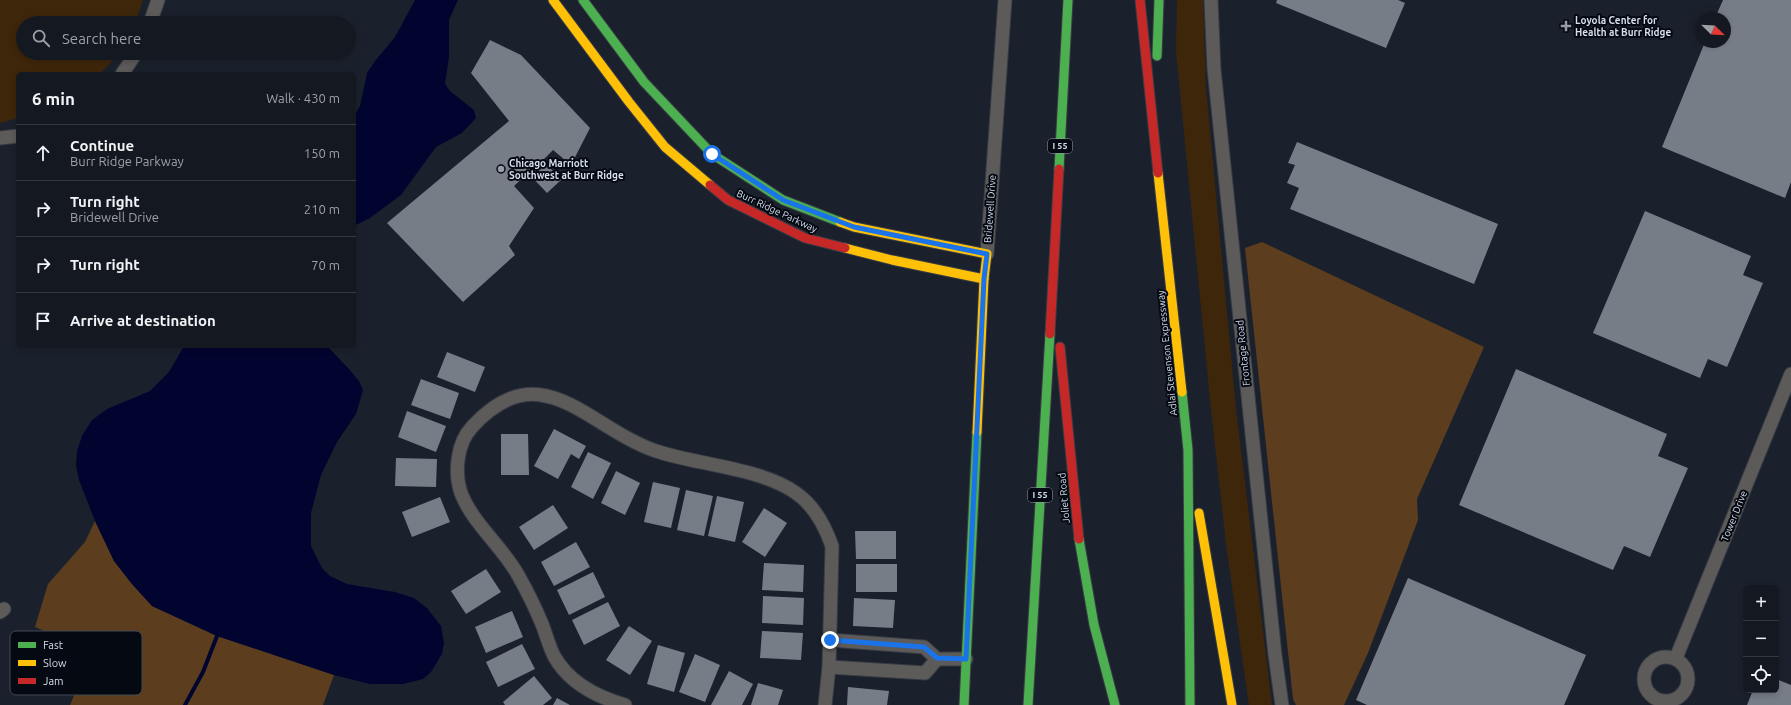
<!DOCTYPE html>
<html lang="en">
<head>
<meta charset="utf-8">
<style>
  :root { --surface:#141921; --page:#21262e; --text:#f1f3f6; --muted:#9da0a5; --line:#33383f }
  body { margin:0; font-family:Ubuntu,sans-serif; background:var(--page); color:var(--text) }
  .controls { position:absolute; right:12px; bottom:12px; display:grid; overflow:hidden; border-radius:6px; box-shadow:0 2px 6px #0003 }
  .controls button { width:36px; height:36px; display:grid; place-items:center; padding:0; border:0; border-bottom:1px solid var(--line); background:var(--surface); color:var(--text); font:20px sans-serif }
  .compass { position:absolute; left:1695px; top:12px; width:36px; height:36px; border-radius:50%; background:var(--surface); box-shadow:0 2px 6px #0003; rotate:114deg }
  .stop { position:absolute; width:12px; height:12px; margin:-9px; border:3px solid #1a73e8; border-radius:50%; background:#fff }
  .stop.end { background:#1a73e8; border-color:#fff; box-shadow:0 1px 4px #0008 }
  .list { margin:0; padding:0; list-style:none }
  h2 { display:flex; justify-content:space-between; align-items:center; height:52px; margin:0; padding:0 16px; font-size:17px }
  h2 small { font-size:13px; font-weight:400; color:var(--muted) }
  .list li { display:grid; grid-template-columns:26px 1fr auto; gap:12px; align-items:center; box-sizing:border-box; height:56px; padding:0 16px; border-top:1px solid var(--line) }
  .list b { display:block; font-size:15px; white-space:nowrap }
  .list p { margin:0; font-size:13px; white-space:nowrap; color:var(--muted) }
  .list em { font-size:13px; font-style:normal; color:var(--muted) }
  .icon { flex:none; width:22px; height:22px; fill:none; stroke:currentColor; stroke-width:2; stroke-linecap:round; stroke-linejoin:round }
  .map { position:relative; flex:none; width:1791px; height:705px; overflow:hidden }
  .search { position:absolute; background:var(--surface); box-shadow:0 2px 6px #0003; left:16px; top:16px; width:340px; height:44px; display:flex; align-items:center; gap:10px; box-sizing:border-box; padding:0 14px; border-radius:22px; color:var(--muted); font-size:15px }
  .panel { position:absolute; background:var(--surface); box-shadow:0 2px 6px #0003; left:16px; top:72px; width:340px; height:276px; border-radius:6px }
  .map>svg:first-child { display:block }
  .green { fill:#3e260b }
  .forest { fill:#5c3e1f }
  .water { fill:#020430 }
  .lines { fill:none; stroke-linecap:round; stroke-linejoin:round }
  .stream { stroke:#020430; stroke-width:4 }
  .building { fill:#777d87 }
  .street-casing { stroke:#373c45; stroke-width:15 }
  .fast-casing { stroke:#373c45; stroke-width:11 }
  .slow-casing { stroke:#373c45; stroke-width:11 }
  .jam-casing { stroke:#373c45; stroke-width:11 }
  .street { stroke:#5d5b5a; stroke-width:13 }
  .fast { stroke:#4caf50; stroke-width:9 }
  .slow { stroke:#ffc107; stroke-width:9 }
  .jam { stroke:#c62828; stroke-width:9 }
  .route { stroke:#1a73e8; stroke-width:5 }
  .poi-dot { fill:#949ca9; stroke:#050912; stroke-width:1.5 }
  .labels { text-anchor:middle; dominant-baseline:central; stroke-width:4; stroke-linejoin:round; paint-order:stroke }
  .shield { fill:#050912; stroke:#979eab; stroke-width:1 }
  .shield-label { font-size:9px; font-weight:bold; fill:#d5deed }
  .poi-label { font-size:10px; font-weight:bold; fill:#d5deed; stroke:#050912; text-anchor:start }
  .street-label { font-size:10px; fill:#d5deed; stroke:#050912 }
  .key { fill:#050912; stroke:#434954; stroke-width:1 }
  .key-label { font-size:11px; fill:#d5deed }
</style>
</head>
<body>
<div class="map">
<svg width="1791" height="705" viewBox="0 0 1791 705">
  <rect width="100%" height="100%" fill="#1b212c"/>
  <g class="green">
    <polygon points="0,0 143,0 135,23 23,23 23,53 121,53 99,74 18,74 18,118 0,123"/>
    <polygon points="1177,0 1203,0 1206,88 1236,409 1272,705 1249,705 1226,544 1211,410 1176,51"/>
  </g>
  <g class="forest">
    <polygon points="1262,242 1484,347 1417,499 1418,520 1368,653 1344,705 1296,705 1293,699 1245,248"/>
    <polygon points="95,521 114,561 132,584 152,606 217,636 334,675 323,705 70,705 93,652 35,627 48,584 85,542"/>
  </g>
  <g class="water">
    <polygon points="415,0 458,0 449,20 449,57 445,84 450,91 474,110 476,118 462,133 436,147 401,195 370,218 354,226 354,116 360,106 367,73 375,61 395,37"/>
    <polygon points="184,346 327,346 348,368 359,381 363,390 356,414 337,442 321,475 311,513 311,546 322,568 330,576 347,584 395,592 414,598 427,608 441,626 444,643 442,654 431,672 423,679 403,684 370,684 334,675 217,636 152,606 132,584 114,561 95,521 79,480 76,466 77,451 82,436 92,420 107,409 150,391 169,372"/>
  </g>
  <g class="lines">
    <polyline class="stream" points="185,705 203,672 217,636"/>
  </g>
  <g class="building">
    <polygon points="1277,0 1398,0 1405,3 1386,48 1276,3"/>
    <polygon points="1723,0 1791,0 1791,182 1785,198 1662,147 1705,42 1725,42 1725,18 1715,18"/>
    <polygon points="490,40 521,55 590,128 571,165 553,150 543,160 561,180 547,193 528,173 514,186 534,208 509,246 515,255 463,302 387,223 509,121 471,73"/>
    <polygon points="1297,142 1498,224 1474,284 1290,209 1299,188 1287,183 1295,165 1288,163"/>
    <polygon points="1645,211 1751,256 1743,275 1763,283 1727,367 1708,359 1700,378 1593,333"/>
    <polygon points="447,352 485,367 475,392 437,377"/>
    <polygon points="1516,369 1667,434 1658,456 1688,468 1650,557 1624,546 1613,570 1459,505"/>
    <polygon points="421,379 459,393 450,419 411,405"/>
    <polygon points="407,411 446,426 436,452 398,437"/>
    <polygon points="554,429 586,446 579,459 571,454 558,479 534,466"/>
    <polygon points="501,434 528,434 529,475 501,475"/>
    <polygon points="588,452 611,463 593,499 571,487"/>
    <polygon points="396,458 437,459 436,487 395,486"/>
    <polygon points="616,471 640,483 625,515 601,503"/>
    <polygon points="653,482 680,488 671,528 644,522"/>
    <polygon points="686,490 713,496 704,536 677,530"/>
    <polygon points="717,496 744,502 735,542 708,536"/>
    <polygon points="440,497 450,522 412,537 402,512"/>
    <polygon points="553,505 568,528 534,550 519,527"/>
    <polygon points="764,508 787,523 765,557 742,542"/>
    <polygon points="855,531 896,531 896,559 856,559"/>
    <polygon points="576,542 590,567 554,586 541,562"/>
    <polygon points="764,563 804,565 803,592 762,590"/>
    <rect x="856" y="564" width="41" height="28"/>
    <polygon points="486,569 501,592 466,614 451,591"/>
    <polygon points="593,572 605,597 569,615 557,590"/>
    <polygon points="1408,578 1586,655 1564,705 1367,705 1356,700"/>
    <polygon points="763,596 804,598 803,625 762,623"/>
    <polygon points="854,598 895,600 893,628 853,626"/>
    <polygon points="608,602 620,626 584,645 572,620"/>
    <polygon points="512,611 523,637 486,653 475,627"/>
    <polygon points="629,626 652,641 630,675 606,660"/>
    <polygon points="762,631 803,633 801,660 760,658"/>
    <polygon points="522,644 535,669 498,687 486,662"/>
    <polygon points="658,645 685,653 674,692 647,684"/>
    <polygon points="695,654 720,665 705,702 679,692"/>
    <polygon points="729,671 753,684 742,705 711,705"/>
    <polygon points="534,676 552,698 543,705 505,705 503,702"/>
    <polygon points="1776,679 1791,685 1791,705 1747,705 1753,690 1776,690"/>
    <polygon points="758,683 783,690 778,705 751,705"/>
    <polygon points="848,687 889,691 887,705 847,705"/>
    <polygon points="557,698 570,705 553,705"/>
  </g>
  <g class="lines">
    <g class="street-casing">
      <g id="street">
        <polyline points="1211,0 1214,69 1275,655 1282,705"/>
        <polyline points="150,23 158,0"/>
        <polyline points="122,74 136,53"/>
        <polyline points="0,138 18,136"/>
        <polyline points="987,254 1005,0"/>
        <polyline points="0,612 4,609"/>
        <polyline points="830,640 924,647 937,659 966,659"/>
        <circle cx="1666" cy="679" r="22"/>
        <polyline points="1676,658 1791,374"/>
        <polyline points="829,667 925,673 937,659"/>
        <path d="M625 705C597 697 569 683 554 656 549 646 546 634 542 624 535 607 527 591 518 575 502 546 473 524 461 493 454 472 457 443 472 427 541 351 588 428 656 451 698 465 761 468 796 493 815 506 825 526 832 546L829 667 825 705"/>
      </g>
    </g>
    <g class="fast-casing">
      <g id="fast">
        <polyline points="583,0 644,82 712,154 783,200 840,222"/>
        <polyline points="1157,56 1159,0"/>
        <polyline points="1059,169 1068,0"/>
        <polyline points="1182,392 1188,450 1190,705"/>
        <polyline points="1079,539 1094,625 1115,705"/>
        <polyline points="964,705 977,432"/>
        <polyline points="1028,705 1050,334"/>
      </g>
    </g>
    <g class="slow-casing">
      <g id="slow">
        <polyline points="553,0 629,102 665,147 710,185"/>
        <polyline points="1158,173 1182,392"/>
        <polyline points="840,222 854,227 987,254 984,279 977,432"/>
        <polyline points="845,248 892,260 984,279"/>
        <polyline points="1199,513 1232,705"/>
      </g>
    </g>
    <g class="jam-casing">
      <g id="jam">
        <polyline points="1140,0 1158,173"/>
        <polyline points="710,185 728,200 805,238 845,248"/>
        <polyline points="1050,334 1059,169"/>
        <polyline points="1060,347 1079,539"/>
      </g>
    </g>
    <use href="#street" class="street"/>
    <use href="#fast" class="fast"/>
    <use href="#slow" class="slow"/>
    <use href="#jam" class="jam"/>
  </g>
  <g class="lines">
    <polyline class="route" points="712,154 783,200 854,227 987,254 984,279 966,659 937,658 924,647 830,640"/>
  </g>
  <g class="poi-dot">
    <path d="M1564 20h4v4h4v4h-4v4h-4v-4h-4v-4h4z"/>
    <circle cx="501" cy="169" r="4"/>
  </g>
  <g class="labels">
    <g class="shield">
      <rect x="1048" y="139" width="24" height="14" rx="3"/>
      <rect x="1028" y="488" width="24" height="14" rx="3"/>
    </g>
    <g class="shield-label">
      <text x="1060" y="146">I 55</text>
      <text x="1040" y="495">I 55</text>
    </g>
    <g class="poi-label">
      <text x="1575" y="20">Loyola Center for<tspan x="1575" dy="12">Health at Burr Ridge</tspan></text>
      <text x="509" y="163">Chicago Marriott<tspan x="509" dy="12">Southwest at Burr Ridge</tspan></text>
    </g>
    <g class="street-label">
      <text transform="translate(990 209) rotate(-86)">Bridewell Drive</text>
      <text transform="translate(777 211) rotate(25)">Burr Ridge Parkway</text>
      <text transform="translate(1167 353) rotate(-96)">Adlai Stevenson Expressway</text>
      <text transform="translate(1243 353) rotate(-96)">Frontage Road</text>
      <text transform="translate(1064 498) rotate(-95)">Joliet Road</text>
      <text transform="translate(1734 516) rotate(-68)">Tower Drive</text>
    </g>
  </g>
  <rect x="10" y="631" width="132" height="64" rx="6" class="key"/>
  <rect x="18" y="642" width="18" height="6" fill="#4caf50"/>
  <rect x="18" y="660" width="18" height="6" fill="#ffc107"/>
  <rect x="18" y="678" width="18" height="6" fill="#c62828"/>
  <g class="key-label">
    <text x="43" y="649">Fast</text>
    <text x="43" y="667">Slow</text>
    <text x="43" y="685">Jam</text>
  </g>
</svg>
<div class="controls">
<button>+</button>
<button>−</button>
<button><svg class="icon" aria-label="locate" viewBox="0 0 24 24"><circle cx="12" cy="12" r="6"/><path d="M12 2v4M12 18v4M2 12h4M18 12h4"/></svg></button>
</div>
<svg class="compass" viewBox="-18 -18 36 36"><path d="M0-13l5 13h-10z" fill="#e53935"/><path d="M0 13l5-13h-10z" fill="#9da0a5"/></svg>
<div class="stop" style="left:712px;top:154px"></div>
<div class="stop end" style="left:830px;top:640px"></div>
<div class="search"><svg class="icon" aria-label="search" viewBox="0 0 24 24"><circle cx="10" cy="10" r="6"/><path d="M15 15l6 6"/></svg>Search here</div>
<section class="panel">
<h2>6 min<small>Walk · 430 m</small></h2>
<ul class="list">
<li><svg class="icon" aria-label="ahead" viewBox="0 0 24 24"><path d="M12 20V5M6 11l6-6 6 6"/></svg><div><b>Continue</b><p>Burr Ridge Parkway</p></div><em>150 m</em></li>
<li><svg class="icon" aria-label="right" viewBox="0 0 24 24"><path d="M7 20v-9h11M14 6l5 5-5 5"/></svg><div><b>Turn right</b><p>Bridewell Drive</p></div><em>210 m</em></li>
<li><svg class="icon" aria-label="right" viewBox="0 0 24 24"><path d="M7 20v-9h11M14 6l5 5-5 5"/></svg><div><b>Turn right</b></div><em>70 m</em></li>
<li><svg class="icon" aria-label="arrive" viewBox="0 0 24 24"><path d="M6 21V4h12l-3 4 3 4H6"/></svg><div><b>Arrive at destination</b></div></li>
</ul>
</section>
</div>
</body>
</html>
